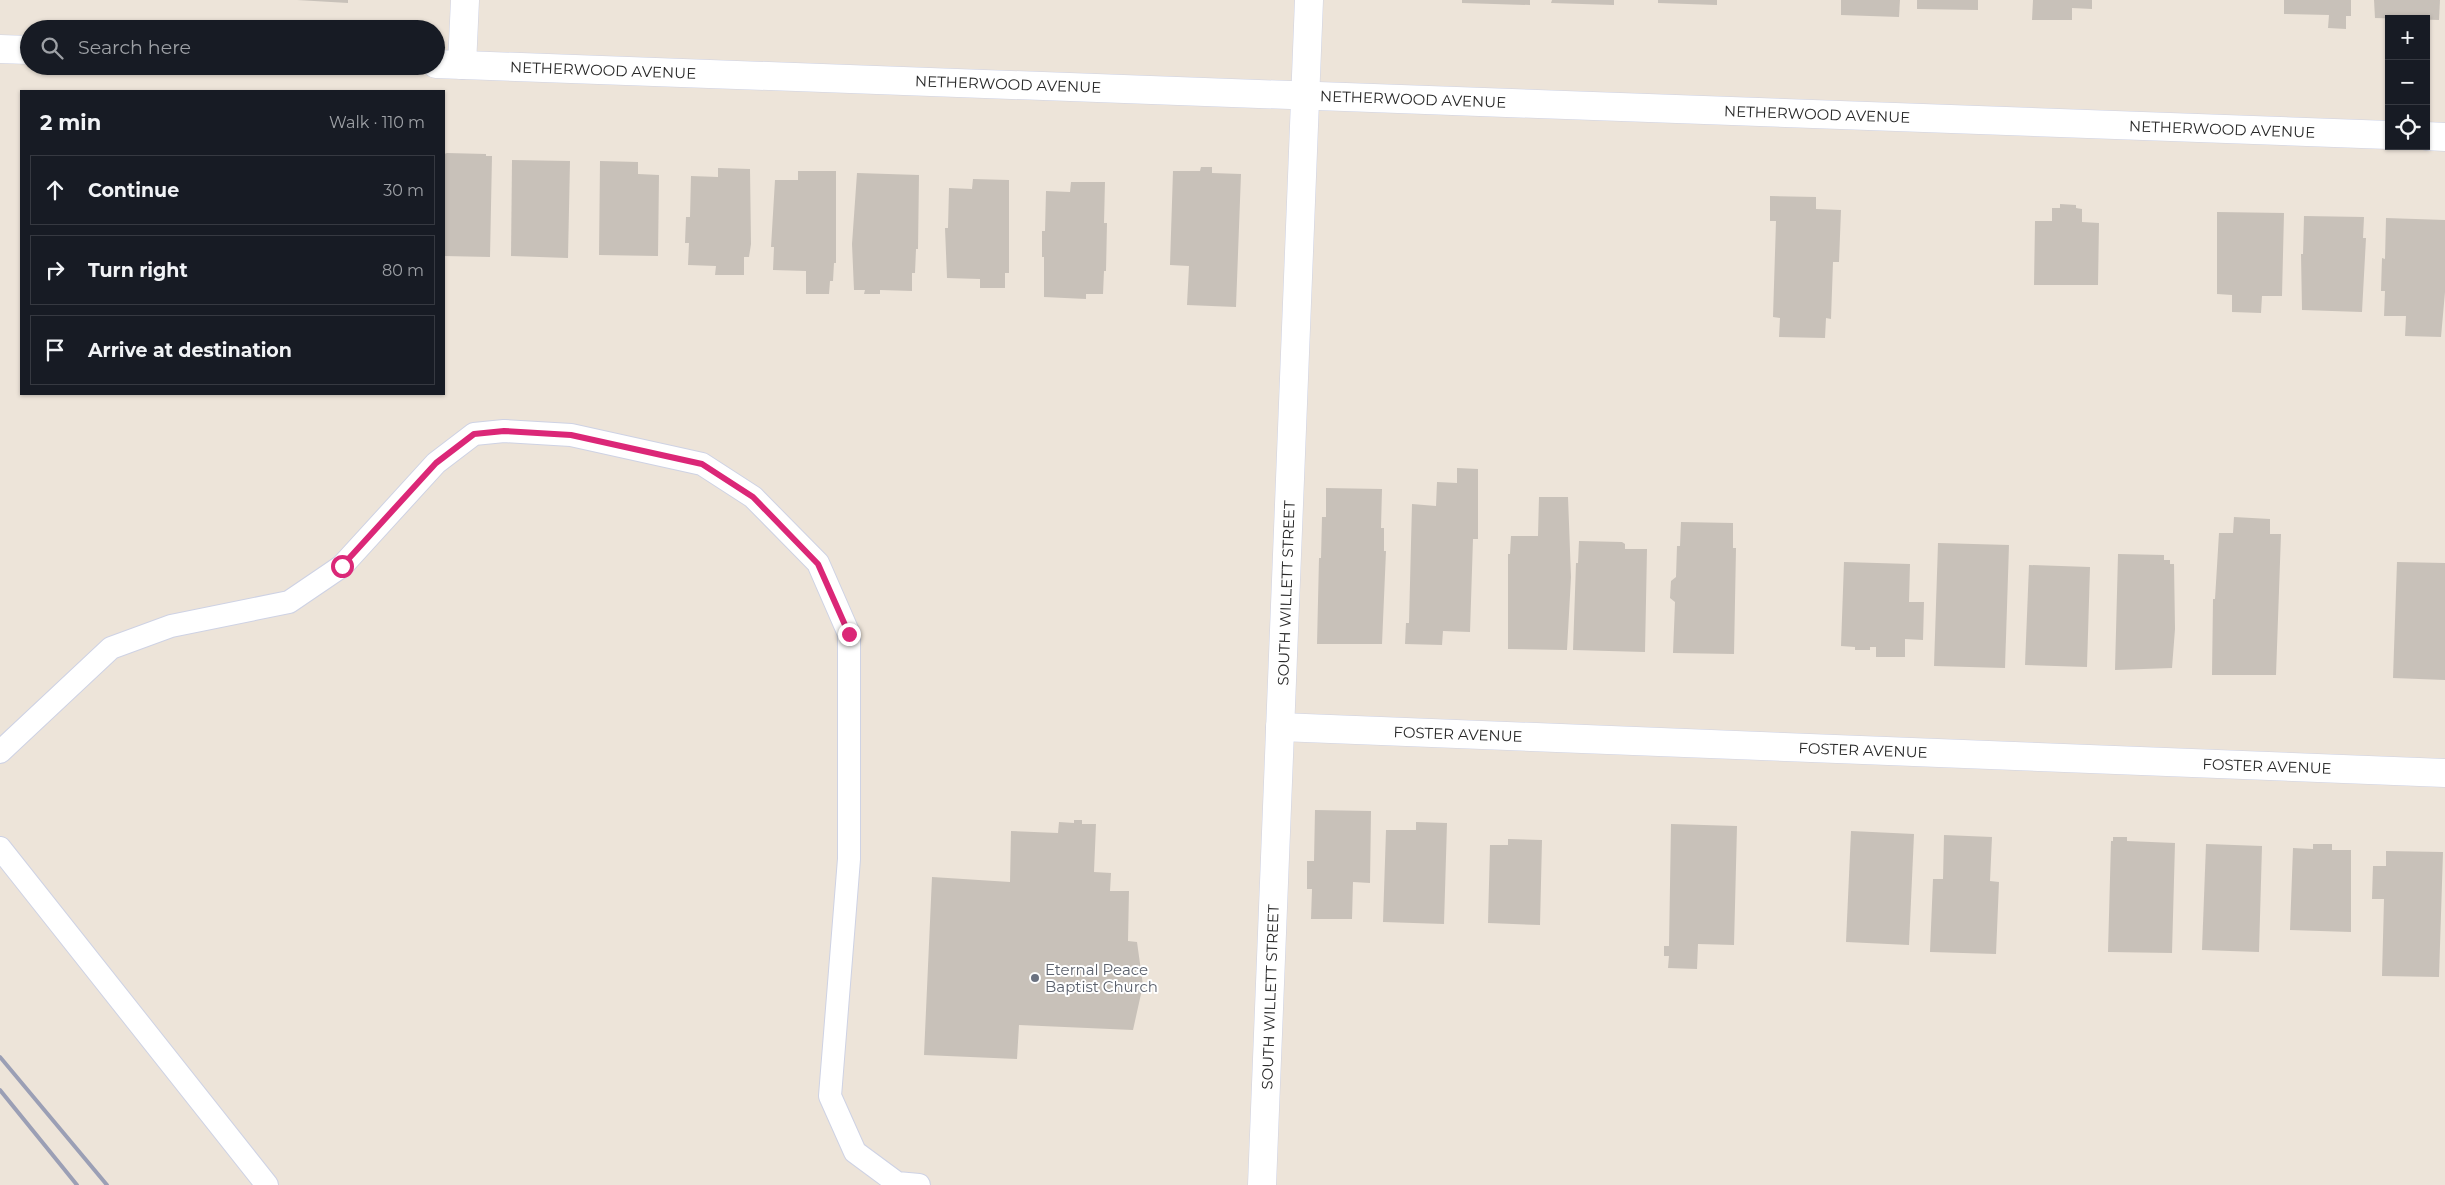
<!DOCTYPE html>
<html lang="en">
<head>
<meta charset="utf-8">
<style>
  :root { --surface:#171b24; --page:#20242c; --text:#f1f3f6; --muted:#9ea1a6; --line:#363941 }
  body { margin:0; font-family:Montserrat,sans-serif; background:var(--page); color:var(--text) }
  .controls { position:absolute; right:15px; top:15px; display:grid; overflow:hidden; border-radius:0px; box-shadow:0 1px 4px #0004 }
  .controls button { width:45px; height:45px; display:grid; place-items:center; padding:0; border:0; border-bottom:1px solid var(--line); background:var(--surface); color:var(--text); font:25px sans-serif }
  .stop { position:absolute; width:15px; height:15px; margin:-11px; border:4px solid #db2777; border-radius:50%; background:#fff }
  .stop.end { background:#db2777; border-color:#fff; box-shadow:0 1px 5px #0008 }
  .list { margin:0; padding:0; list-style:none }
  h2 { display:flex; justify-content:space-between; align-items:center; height:65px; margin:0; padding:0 20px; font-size:21px }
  h2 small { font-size:16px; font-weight:400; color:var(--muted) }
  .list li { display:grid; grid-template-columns:32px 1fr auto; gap:15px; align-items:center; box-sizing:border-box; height:70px; margin:0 10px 10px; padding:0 10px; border:1px solid var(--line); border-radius:0px }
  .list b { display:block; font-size:19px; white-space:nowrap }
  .list em { font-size:16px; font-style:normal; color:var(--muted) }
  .icon { flex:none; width:28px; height:28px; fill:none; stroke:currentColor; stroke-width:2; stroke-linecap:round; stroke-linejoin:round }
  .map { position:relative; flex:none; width:2445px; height:1185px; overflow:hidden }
  .search { position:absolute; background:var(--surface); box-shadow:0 1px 4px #0004; left:20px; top:20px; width:425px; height:55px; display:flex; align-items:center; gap:12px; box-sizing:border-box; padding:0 18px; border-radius:28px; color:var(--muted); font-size:19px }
  .panel { position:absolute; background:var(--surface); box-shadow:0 1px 4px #0004; left:20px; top:90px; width:425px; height:305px; border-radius:0px }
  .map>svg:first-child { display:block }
  .building { fill:#c8c1b9 }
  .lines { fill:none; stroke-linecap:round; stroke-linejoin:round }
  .service-casing { stroke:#ced2e4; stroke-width:24 }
  .minor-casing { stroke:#ced2e4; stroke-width:29 }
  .service { stroke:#fff; stroke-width:22 }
  .minor { stroke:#fff; stroke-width:28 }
  .rail { stroke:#9b9fb5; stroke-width:4 }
  .route { stroke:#db2777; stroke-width:6 }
  .worship-dot { fill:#6b7280; stroke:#fff; stroke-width:2 }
  .labels { text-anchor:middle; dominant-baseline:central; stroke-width:4; stroke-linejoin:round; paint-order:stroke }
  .street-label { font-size:15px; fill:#292929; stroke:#fff }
  .worship-label { font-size:15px; fill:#5b616d; stroke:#fff; text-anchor:start }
</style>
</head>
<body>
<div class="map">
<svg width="2445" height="1185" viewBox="0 0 2445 1185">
  <rect width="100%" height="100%" fill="#ede4d9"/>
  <g class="building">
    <polygon points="297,0 348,0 348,3"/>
    <polygon points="1462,0 1530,0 1530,5 1462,3"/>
    <polygon points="1552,0 1614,0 1614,5 1551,3"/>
    <polygon points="1658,0 1717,0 1717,5 1658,3"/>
    <polygon points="1841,0 1900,0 1899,17 1841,15"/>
    <polygon points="1917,0 1978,0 1978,10 1917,9"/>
    <polygon points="2033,0 2092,0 2092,9 2072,8 2072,20 2032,20"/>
    <polygon points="2284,0 2351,0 2351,16 2346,16 2346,29 2328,28 2329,15 2284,14"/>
    <polygon points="2374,0 2440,0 2439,20 2375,18"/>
    <polygon points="447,153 486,154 486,156 492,156 490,257 444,256 444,154"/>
    <polygon points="512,160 570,161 568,258 511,256"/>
    <polygon points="600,161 638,162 638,174 659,175 658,256 599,255"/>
    <polygon points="1201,167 1212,167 1212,173 1241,174 1236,307 1187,305 1189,266 1170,265 1173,171 1200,171"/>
    <polygon points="718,168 750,169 751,244 749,257 744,257 744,275 715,275 716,266 688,265 689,243 685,243 686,217 690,217 691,176 718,177"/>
    <polygon points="798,171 836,171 836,263 834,263 833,281 830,281 829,294 806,294 806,271 773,270 774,247 771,247 775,180 798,180"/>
    <polygon points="857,173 919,175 918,249 916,249 915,273 912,273 912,291 880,290 880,294 864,294 865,290 854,290 852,244"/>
    <polygon points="973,179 1009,180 1009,273 1005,273 1005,288 980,288 980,279 947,278 945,228 948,228 949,188 972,189"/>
    <polygon points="1071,182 1105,182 1104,223 1107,223 1106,271 1104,271 1103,294 1086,294 1086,299 1044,297 1044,257 1042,257 1042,231 1045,231 1046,191 1070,192"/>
    <polygon points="1770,196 1816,197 1816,209 1841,210 1839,262 1833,262 1831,319 1826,318 1825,338 1779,337 1780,318 1773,317 1776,221 1770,221"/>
    <polygon points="2060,204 2076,205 2076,208 2082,209 2082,222 2099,223 2098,285 2034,285 2035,221 2052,221 2052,208 2060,208"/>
    <polygon points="2217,212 2284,213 2282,296 2262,296 2261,313 2232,312 2232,295 2217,294"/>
    <polygon points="2304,216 2364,217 2363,238 2366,238 2362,312 2302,310 2301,254 2303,254"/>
    <polygon points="2386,218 2445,220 2445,292 2441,337 2405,336 2406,316 2384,316 2385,291 2381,291 2382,258 2385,259"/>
    <polygon points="1457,468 1478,469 1478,539 1473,539 1470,632 1443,631 1442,645 1405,644 1406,623 1409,623 1412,504 1436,506 1437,482 1457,483"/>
    <polygon points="1326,488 1382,489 1381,528 1384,528 1384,551 1386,551 1382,644 1317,644 1319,558 1321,558 1322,517 1326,517"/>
    <polygon points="1539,497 1568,497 1571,577 1567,650 1508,649 1508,554 1510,554 1511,536 1538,536"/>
    <polygon points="2234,517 2270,519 2270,534 2281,534 2276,675 2212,675 2213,599 2215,599 2219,533 2233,533"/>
    <polygon points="1681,522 1733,523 1733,548 1736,548 1734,654 1673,653 1675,602 1670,598 1671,581 1676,577 1677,546 1680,546"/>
    <polygon points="1579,541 1622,542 1625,544 1625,549 1647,549 1645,652 1573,650 1576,563 1578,563"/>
    <polygon points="1938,543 2009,545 2005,668 1934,666"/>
    <polygon points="2118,554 2164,555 2164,560 2170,560 2170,564 2174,564 2175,629 2172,668 2115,670"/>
    <polygon points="1844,562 1910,564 1909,602 1924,602 1923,640 1905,639 1905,657 1876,657 1876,647 1870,647 1870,650 1855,650 1855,647 1841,646"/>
    <polygon points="2397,562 2445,563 2445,680 2393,678"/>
    <polygon points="2029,565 2090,567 2087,667 2025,665"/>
    <polygon points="1315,810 1371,811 1370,883 1353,882 1352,919 1311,919 1312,889 1307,889 1307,861 1314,861"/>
    <polygon points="1074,820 1082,820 1082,824 1096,824 1094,872 1111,873 1110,891 1129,891 1128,941 1137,942 1143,985 1133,1030 1019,1025 1017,1059 924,1055 932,877 1010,882 1011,831 1058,833 1059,822 1074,823"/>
    <polygon points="1416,822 1447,823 1444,924 1383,922 1386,830 1416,830"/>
    <polygon points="1671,824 1737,826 1734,945 1698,944 1697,969 1668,968 1669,956 1664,956 1664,946 1669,946"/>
    <polygon points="1851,831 1914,834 1909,945 1846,942"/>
    <polygon points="1944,835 1992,837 1990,881 1999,882 1996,954 1930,952 1933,879 1943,879"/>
    <polygon points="2113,837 2127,837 2127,841 2175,843 2172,953 2108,952 2111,841 2113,841"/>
    <polygon points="1508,839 1542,840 1540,925 1488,923 1490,845 1508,845"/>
    <polygon points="2206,844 2262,846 2259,952 2202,950"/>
    <polygon points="2313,844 2332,844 2332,850 2351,850 2351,932 2290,930 2293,848 2313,849"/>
    <polygon points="2386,851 2443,852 2439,977 2382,976 2384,899 2372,899 2373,866 2386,866"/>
  </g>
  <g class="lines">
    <g class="service-casing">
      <g id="service">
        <polyline points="0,752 111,648 171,626 289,602 342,566 436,463 474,434 504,431 571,435 702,464 753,497 818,563 849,634 849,859 830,1096 855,1152 897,1183 919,1185"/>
        <polyline points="0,848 267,1185"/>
      </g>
    </g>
    <g class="minor-casing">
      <g id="minor">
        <polyline points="0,49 29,50"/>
        <polyline points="436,64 2389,135"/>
        <polyline points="462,65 465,0"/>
        <polyline points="2426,136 2445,137"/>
        <polyline points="1280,727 2445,773"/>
        <polyline points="1262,1185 1309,0"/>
      </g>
    </g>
    <use href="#service" class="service"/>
    <use href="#minor" class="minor"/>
    <g class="rail">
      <polyline points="0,1057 107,1185"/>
      <polyline points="0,1090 77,1185"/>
    </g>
  </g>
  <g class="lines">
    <polyline class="route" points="342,566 436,463 474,434 504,431 571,435 702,464 753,497 818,564 849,634"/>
  </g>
  <circle class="worship-dot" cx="1035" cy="978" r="5"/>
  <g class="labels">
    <g class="street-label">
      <text transform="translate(603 70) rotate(2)">NETHERWOOD AVENUE</text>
      <text transform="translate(1008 84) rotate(2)">NETHERWOOD AVENUE</text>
      <text transform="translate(1413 99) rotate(2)">NETHERWOOD AVENUE</text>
      <text transform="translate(1817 114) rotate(2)">NETHERWOOD AVENUE</text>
      <text transform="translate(2222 129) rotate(2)">NETHERWOOD AVENUE</text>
      <text transform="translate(1286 593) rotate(-88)">SOUTH WILLETT STREET</text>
      <text transform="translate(1458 734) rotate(2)">FOSTER AVENUE</text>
      <text transform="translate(1863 750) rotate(2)">FOSTER AVENUE</text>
      <text transform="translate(2267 766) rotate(2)">FOSTER AVENUE</text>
      <text transform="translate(1270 997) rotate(-88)">SOUTH WILLETT STREET</text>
    </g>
    <g class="worship-label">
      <text x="1045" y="969">Eternal Peace<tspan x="1045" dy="17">Baptist Church</tspan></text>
    </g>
  </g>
</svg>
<div class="controls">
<button>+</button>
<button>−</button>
<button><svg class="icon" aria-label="locate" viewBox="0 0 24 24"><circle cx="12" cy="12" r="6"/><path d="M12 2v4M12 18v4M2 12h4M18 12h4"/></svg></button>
</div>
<div class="stop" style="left:342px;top:566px"></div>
<div class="stop end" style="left:849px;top:634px"></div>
<div class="search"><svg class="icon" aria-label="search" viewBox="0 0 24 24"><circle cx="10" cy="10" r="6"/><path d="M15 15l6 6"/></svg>Search here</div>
<section class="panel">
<h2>2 min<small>Walk · 110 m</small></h2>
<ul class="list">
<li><svg class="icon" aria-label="ahead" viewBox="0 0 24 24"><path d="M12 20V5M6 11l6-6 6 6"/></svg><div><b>Continue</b></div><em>30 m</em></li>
<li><svg class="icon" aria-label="right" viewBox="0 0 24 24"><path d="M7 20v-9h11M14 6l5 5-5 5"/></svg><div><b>Turn right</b></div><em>80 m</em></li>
<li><svg class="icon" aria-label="arrive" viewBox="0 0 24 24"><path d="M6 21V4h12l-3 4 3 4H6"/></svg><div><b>Arrive at destination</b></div></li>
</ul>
</section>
</div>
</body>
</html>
